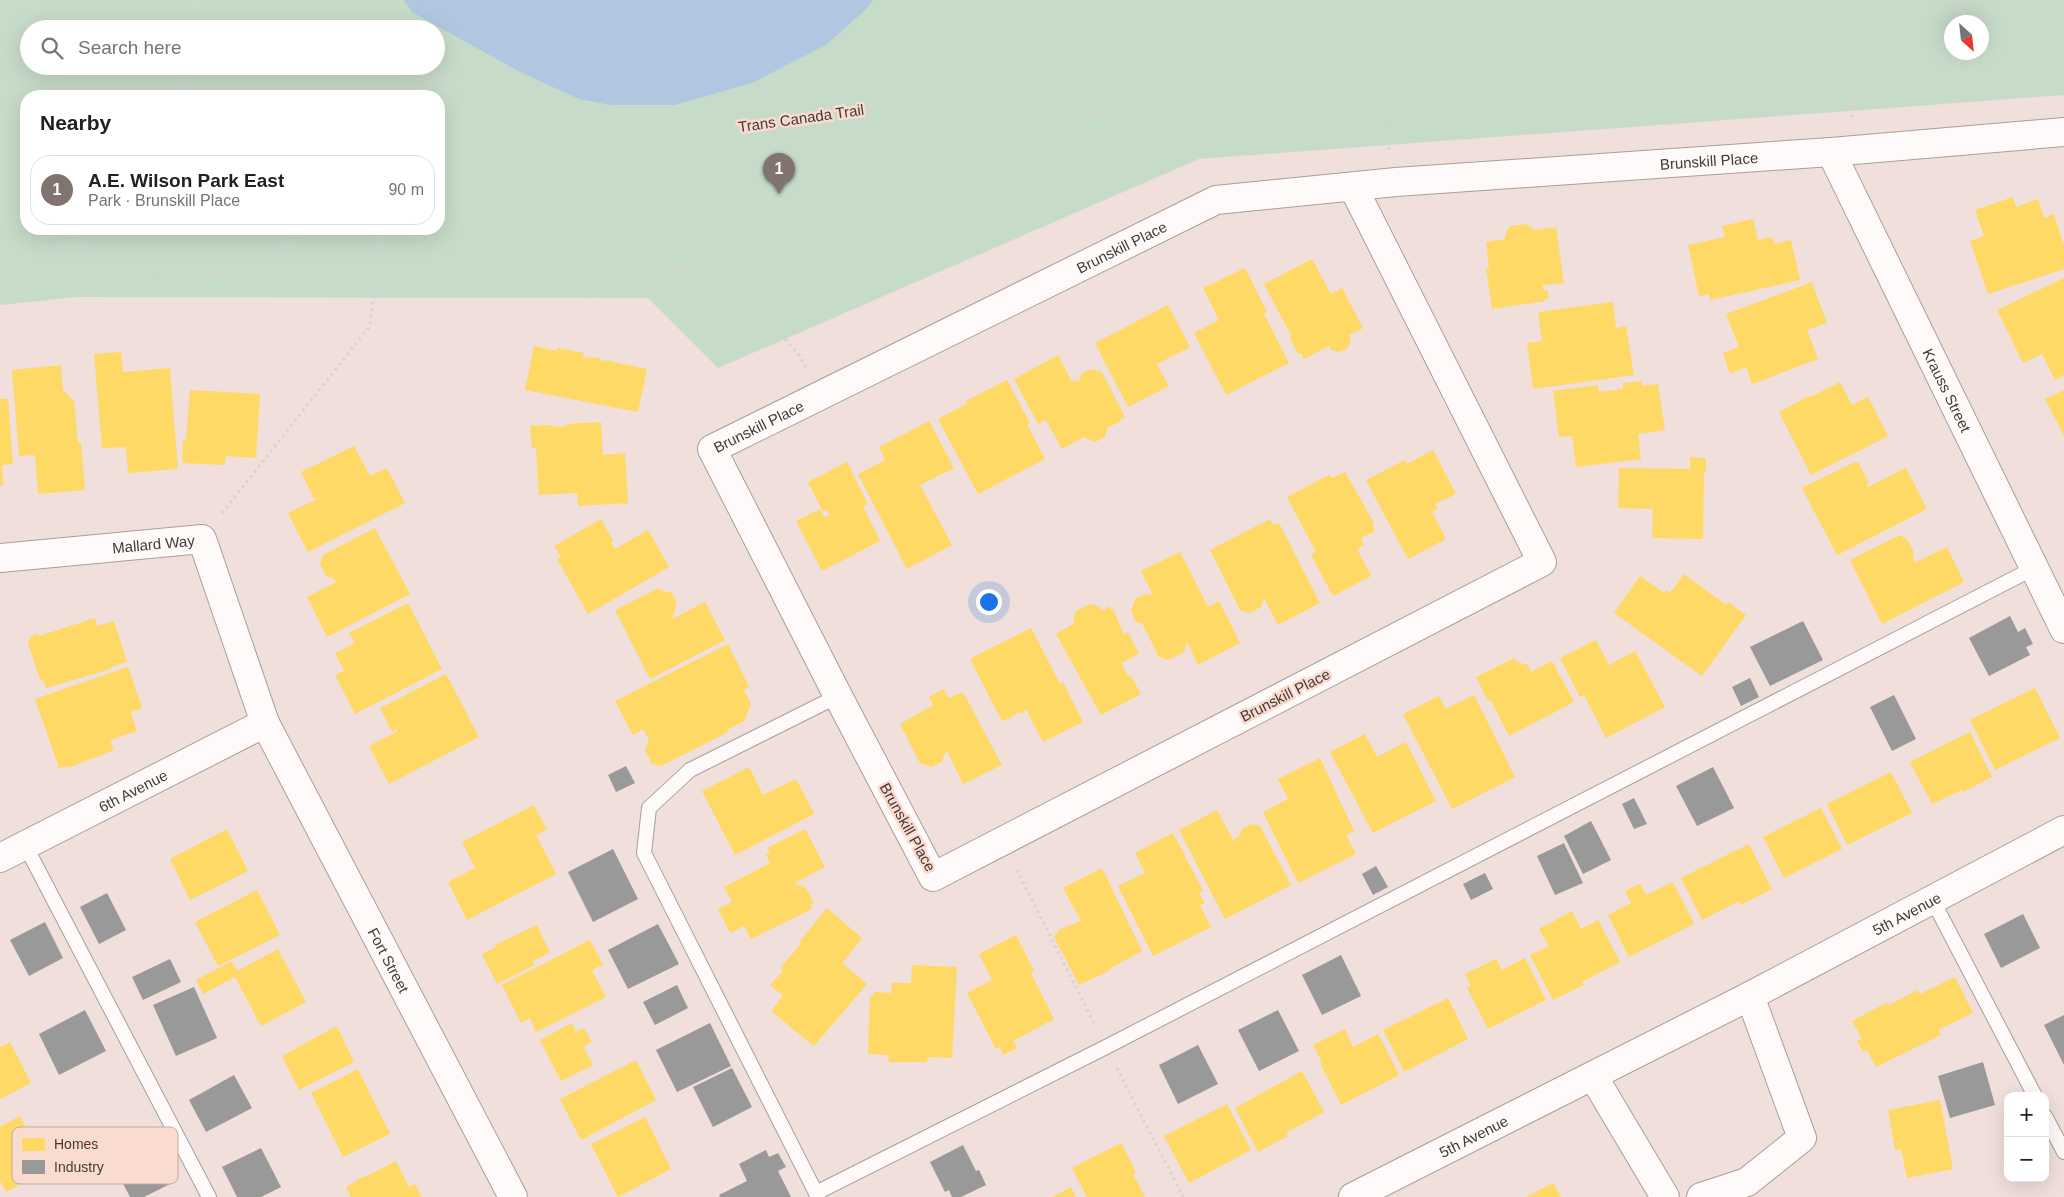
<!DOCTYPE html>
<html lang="en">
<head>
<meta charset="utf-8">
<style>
  :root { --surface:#fff; --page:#f2f2f2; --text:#202124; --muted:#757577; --line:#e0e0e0; --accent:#81736f }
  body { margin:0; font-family:Arial,sans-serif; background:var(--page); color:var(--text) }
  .controls { position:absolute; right:15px; bottom:15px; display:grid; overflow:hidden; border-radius:10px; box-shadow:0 5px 20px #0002 }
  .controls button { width:45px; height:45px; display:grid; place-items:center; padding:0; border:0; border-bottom:1px solid var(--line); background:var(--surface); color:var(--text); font:25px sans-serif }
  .compass { position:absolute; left:1944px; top:15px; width:45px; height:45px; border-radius:50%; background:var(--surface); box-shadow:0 5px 20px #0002; rotate:153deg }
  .you { position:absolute; left:988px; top:601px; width:18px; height:18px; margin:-12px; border:4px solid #fff; border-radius:50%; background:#1a73e8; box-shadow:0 0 0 8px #1a73e833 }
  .badge { display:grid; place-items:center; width:32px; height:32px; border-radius:50%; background:var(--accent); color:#fff; font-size:16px; font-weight:700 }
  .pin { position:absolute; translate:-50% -41px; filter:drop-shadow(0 1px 2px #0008) }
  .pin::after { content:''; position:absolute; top:26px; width:18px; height:15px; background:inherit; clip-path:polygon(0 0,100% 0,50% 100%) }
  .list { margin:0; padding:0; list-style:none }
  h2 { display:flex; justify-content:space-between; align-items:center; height:65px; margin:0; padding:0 20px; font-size:21px }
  h2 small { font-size:16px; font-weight:400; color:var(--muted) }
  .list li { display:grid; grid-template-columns:32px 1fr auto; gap:15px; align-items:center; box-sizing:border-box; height:70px; margin:0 10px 10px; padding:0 10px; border:1px solid var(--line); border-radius:20px }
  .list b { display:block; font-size:19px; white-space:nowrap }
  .list p { margin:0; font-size:16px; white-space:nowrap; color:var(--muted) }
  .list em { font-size:16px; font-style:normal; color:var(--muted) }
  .icon { flex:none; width:28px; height:28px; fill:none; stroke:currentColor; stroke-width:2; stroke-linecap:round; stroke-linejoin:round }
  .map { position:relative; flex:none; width:2064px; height:1197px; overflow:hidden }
  .search { position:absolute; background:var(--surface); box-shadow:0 5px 20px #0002; left:20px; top:20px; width:425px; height:55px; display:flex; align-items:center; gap:12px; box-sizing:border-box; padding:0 18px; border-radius:28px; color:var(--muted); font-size:19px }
  .panel { position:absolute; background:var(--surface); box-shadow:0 5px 20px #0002; left:20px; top:90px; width:425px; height:145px; border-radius:20px }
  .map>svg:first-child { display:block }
  .green { fill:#c7dbc9; fill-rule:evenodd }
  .water { fill:#b1c6e0 }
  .homes { fill:#ffd966 }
  .industry { fill:#999 }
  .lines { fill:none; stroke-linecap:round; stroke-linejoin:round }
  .service-casing { stroke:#aa9e9a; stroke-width:16 }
  .minor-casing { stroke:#aa9e9a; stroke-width:30 }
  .path { stroke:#d8d3d2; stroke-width:3; stroke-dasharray:2.5 4; stroke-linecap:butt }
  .service { stroke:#fdfaf9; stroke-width:14 }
  .minor { stroke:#fdfaf9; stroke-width:28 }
  .labels { text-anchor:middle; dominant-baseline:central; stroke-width:5; stroke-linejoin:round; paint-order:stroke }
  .street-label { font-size:15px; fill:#453935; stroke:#fadbd0 }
  .key { fill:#fadbd0; stroke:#c4aaa2; stroke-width:1 }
  .key-label { font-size:14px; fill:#453935 }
</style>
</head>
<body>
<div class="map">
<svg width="2064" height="1197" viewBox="0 0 2064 1197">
  <rect width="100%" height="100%" fill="#f0dfda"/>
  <path class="green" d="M0 0H2064V95L1199 159 718 368 648 298 76 297 0 305ZM1952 22H1982V52H1952ZM29 29H436V66H29ZM26 96H439V229H26Z"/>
  <polygon class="water" points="404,0 873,0 865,10 826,45 752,83 675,105 611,105 579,99 520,72 412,12"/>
  <g class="homes">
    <polygon points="2013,197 2016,207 2038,199 2044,218 2054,214 2064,246 2064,269 1988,294 1970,241 1984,236 1975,210"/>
    <polygon points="1753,219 1758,240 1772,237 1774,244 1791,240 1800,280 1710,300 1709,294 1699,296 1688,245 1725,237 1722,226"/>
    <polygon points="1526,224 1534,230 1556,227 1564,283 1543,285 1543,290 1547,290 1549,299 1544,299 1545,301 1492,309 1486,268 1489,268 1486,242 1505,239 1505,235 1510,226"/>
    <polygon points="1312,259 1331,294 1342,288 1363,328 1349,335 1351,339 1348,348 1339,352 1331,350 1329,346 1304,359 1301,353 1298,354 1290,338 1292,337 1264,284"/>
    <polygon points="1245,268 1267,312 1264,314 1289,363 1226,395 1194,333 1219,320 1203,288"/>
    <polygon points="2064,278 2064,376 2055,380 2042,354 2023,363 1997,310"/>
    <polygon points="1812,282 1827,323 1807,330 1818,359 1752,384 1746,367 1730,374 1723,353 1739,347 1726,314"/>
    <polygon points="1613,302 1616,328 1626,326 1634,375 1533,389 1527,343 1542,341 1538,312"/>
    <polygon points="1168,305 1190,347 1157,364 1169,386 1128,407 1095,343"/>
    <polygon points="534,346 557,351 558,348 584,353 583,358 590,357 600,358 603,362 604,360 647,369 638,412 525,390"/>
    <polygon points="121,352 123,372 170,368 178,469 128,473 126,447 102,448 94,354"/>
    <polygon points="1058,355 1072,382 1075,380 1079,382 1081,374 1091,369 1102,372 1125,417 1120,419 1121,421 1109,427 1108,426 1105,437 1095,442 1084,437 1062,449 1046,420 1038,424 1014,379"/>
    <polygon points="61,365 63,390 74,401 78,442 81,443 85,490 38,494 35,455 19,456 12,370"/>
    <polygon points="1007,380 1030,423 1027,424 1045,459 978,494 938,419 967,404 966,401"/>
    <polygon points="1642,381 1642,386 1658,384 1665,430 1638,434 1641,459 1576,467 1572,436 1559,437 1553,391 1598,385 1599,392 1623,389 1623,383"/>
    <polygon points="1840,382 1852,405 1868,397 1888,436 1811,475 1779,412 1809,396 1811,397"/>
    <polygon points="190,390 260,394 256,458 226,456 225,465 182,463 183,440 186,441"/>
    <polygon points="2064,390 2064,436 2045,399"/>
    <polygon points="0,399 8,399 13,464 2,465 3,486 0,486"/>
    <polygon points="929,421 954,468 920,485 952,545 907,569 858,474 885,460 879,447"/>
    <polygon points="601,422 603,455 625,453 628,503 578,506 577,493 539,495 536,448 532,448 530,426 553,425 553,427 567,426 567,424"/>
    <polygon points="354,446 370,476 387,468 405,503 308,552 288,513 321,497 314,499 301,472"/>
    <polygon points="1433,450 1456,494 1435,504 1438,509 1432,512 1446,539 1408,559 1366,480 1405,460 1407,464"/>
    <polygon points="1690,457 1706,458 1706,471 1704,472 1703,539 1653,538 1653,535 1652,535 1653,509 1618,508 1619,468 1690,469"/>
    <polygon points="847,462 868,504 863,506 880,541 822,571 796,521 820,509 824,517 830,515 827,510 823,512 808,482"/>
    <polygon points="1855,462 1856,463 1858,462 1869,483 1866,484 1868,487 1906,468 1927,509 1837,555 1802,488"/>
    <polygon points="1345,472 1374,523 1372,524 1375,531 1361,538 1364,545 1357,549 1371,576 1333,596 1311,555 1316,552 1287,497 1329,475 1332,478"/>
    <polygon points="601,519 613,541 611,543 615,549 648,530 669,567 588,614 557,559 561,557 554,546"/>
    <polygon points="1270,519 1274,525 1279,523 1320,603 1278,625 1264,598 1261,607 1249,613 1240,610 1210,550"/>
    <polygon points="375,528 410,594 327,637 307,597 336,582 333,578 327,577 320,564 323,555"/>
    <polygon points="1900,535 1908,541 1913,550 1914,563 1947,547 1964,582 1882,624 1850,560"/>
    <polygon points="1180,552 1208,607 1219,601 1240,643 1198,665 1187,642 1184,652 1168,660 1159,657 1142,623 1136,622 1131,611 1135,599 1146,594 1153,595 1141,571"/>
    <polygon points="1684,574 1726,605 1728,602 1746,615 1702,676 1614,613 1640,576 1664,593 1667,590 1670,593"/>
    <polygon points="657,589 672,593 677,603 672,619 705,602 725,640 650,679 615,610"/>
    <polygon points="408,603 442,669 355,714 335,675 344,671 335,653 355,643 349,633"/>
    <polygon points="1090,604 1100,607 1101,611 1110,606 1111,610 1113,609 1124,635 1128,632 1139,654 1121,663 1128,676 1130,675 1141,694 1101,715 1056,634 1075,623 1073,620 1076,611"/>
    <polygon points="95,618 97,626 114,621 127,662 111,667 111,669 46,688 44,681 40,679 28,643 31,636 38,634 39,636"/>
    <polygon points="1031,628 1060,684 1063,682 1083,722 1043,742 1026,709 1025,711 1020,714 1019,712 1011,716 1012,718 1002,721 970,659"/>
    <polygon points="1596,640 1609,665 1635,651 1665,707 1606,738 1584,695 1580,697 1560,658"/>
    <polygon points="728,644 749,687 744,690 751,704 744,721 727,730 728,732 661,766 652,764 645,750 649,740 643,729 633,735 615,701"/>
    <polygon points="1514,658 1517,662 1528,665 1531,672 1552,661 1574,702 1509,736 1491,700 1488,701 1476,677"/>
    <polygon points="128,667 142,708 131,712 137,731 110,740 114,750 68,768 67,766 59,768 35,699"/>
    <polygon points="446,674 479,737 389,784 369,746 398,731 397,729 392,732 380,708"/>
    <polygon points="2035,688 2060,738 1995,770 1970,720"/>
    <polygon points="944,689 948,698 963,692 1002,765 963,784 948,753 945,752 942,762 931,767 920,763 900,724 933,705 929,697"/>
    <polygon points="1474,695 1515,777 1452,809 1403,714 1439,696 1446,709"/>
    <polygon points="1970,732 1992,777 1963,792 1962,790 1932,804 1910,762"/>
    <polygon points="1365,734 1377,757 1406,742 1436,801 1373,833 1330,752"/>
    <polygon points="1320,758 1354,831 1346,835 1356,854 1298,883 1263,812 1288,799 1278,779"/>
    <polygon points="749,767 763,795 796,779 814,814 735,855 702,791"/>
    <polygon points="1891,772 1912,813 1847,845 1827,804"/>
    <polygon points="534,805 547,830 536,835 556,874 467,920 448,882 475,868 462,842"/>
    <polygon points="1821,808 1842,849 1784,878 1763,837"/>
    <polygon points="1217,810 1233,840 1239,836 1242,829 1251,824 1260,826 1291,885 1225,919 1179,830"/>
    <polygon points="227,829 248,871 190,900 170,859"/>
    <polygon points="805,829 825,867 795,883 797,886 800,885 802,888 805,886 814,903 810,905 812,909 751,939 744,926 730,933 718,909 732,902 724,887 770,863 766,854 770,852 767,848"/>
    <polygon points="1173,833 1203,891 1199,893 1205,903 1200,905 1211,927 1153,956 1118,886 1145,873 1135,853"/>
    <polygon points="1749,844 1772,889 1741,905 1739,901 1702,920 1681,878"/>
    <polygon points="1102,868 1142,951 1109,969 1109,971 1079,985 1054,937 1060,929 1081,921 1063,888"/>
    <polygon points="1673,882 1694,924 1629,957 1608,915 1631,903 1625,891 1640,884 1646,895"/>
    <polygon points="257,890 280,935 218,966 195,922"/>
    <polygon points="827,908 862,938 842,963 867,984 814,1046 771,1011 783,996 770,985 783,971 780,968 801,944 799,942"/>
    <polygon points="1572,911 1581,929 1598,920 1620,962 1582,982 1584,985 1553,1000 1530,955 1549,946 1539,929"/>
    <polygon points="537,925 550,953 533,961 535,965 497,984 482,954 496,947 495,945"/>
    <polygon points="1016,935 1034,971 1031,973 1054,1019 1013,1041 1017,1048 1003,1055 1000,1047 996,1049 967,993 992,980 979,954"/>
    <polygon points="590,940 603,965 592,970 606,997 536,1032 530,1018 521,1023 502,985"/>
    <polygon points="278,949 306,1002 261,1026 235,977 203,994 196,980 232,961 237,971"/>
    <polygon points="1525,958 1546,1000 1488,1029 1467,988 1471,986 1465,974 1496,959 1502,970"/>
    <polygon points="912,965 957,967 952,1058 928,1057 927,1062 888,1062 889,1055 868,1054 870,996 873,996 874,992 891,993 892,983 911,983"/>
    <polygon points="1955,977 1973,1013 1938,1030 1941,1035 1876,1067 1867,1050 1863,1052 1857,1041 1862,1039 1852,1021 1888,1002 1889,1005 1918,990 1920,994"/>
    <polygon points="1448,998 1468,1039 1404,1072 1383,1030"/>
    <polygon points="572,1023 576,1032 584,1028 592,1042 583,1047 593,1065 561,1081 540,1040"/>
    <polygon points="337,1026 354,1062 299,1090 282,1056"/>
    <polygon points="1345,1029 1353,1047 1378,1034 1399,1075 1341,1105 1320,1063 1322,1062 1313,1045"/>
    <polygon points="10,1042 31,1083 0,1099 0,1047"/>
    <polygon points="636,1060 656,1100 581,1140 560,1099"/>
    <polygon points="358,1069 390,1134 343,1157 311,1093"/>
    <polygon points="1302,1071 1324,1112 1286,1133 1288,1136 1258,1152 1235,1108"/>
    <polygon points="1940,1100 1953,1169 1907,1178 1901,1149 1895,1150 1888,1110"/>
    <polygon points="1227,1104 1251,1150 1189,1183 1164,1136"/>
    <polygon points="20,1116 48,1170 6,1192 0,1181 0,1127"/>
    <polygon points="645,1117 671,1169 618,1197 591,1144"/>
    <polygon points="1121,1143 1136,1172 1133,1174 1145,1197 1087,1197 1072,1168"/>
    <polygon points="396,1161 409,1187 415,1184 422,1197 351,1197 346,1187 357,1181 356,1180 362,1177 363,1178"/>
    <polygon points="1553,1183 1561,1197 1526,1197"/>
    <polygon points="1071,1187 1076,1197 1052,1197"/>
  </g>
  <g class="industry">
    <polygon points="2010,616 2018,632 2025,628 2033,644 2026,647 2030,655 1989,676 1969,638"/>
    <polygon points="1803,621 1823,660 1770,686 1750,647"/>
    <polygon points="1750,678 1759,697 1741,706 1732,687"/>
    <polygon points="1894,695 1916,739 1892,751 1870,707"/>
    <polygon points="626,766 635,783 616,792 608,775"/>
    <polygon points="1713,767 1734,808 1697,826 1676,786"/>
    <polygon points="1634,798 1647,824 1634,829 1622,804"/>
    <polygon points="1591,821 1611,860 1583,874 1564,836"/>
    <polygon points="1564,843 1583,883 1555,895 1537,856"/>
    <polygon points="613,849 638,899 593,922 568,872"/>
    <polygon points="1376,866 1388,887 1373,895 1362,874"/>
    <polygon points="1485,873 1493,889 1471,900 1463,884"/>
    <polygon points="107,893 126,930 99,944 80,907"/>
    <polygon points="2023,914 2040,948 2001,968 1984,934"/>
    <polygon points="45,922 63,958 29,976 10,940"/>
    <polygon points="658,924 679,964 628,989 608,950"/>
    <polygon points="1341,955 1361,996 1322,1015 1302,975"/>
    <polygon points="170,959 181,982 143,1000 132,977"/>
    <polygon points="677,985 688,1008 655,1025 643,1002"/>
    <polygon points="194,987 217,1038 176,1056 153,1005"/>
    <polygon points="85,1010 106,1051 59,1075 39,1034"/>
    <polygon points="1278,1010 1299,1051 1259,1071 1238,1030"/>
    <polygon points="2064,1015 2064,1065 2044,1025"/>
    <polygon points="710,1023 731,1066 677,1092 656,1050"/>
    <polygon points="1198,1045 1218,1084 1178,1104 1159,1065"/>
    <polygon points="1983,1062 1995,1105 1950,1118 1938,1076"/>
    <polygon points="732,1068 752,1107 713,1127 693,1087"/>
    <polygon points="234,1075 252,1108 206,1132 189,1100"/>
    <polygon points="141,1128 170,1184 144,1197 130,1197 104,1147"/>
    <polygon points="963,1145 976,1171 979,1170 986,1185 961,1197 952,1197 949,1190 945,1192 930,1162"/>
    <polygon points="261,1148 281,1187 261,1197 237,1197 222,1167"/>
    <polygon points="766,1150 769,1157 778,1153 786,1167 778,1171 791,1197 720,1197 719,1195 747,1181 739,1164"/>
  </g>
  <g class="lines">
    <g class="service-casing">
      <g id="service">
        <polyline points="25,845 209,1197"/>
        <polyline points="1932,899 2035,1096"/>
        <polyline points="2045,1116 2064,1152"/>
        <polyline points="816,1193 1106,1047 2034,568"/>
        <polyline points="818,1197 644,853 649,808 690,770 838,696"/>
      </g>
    </g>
    <g class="minor-casing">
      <g id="minor">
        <path id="s1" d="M1831 152 2064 629"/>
        <path id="s2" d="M1353 187 1542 562 933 877 838 696 712 449 1216 200 1396 182 1831 152 2064 132"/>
        <path id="s3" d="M0 558 202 539 265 723 513 1197"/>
        <path id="s4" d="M0 858 265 723"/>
        <polyline points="1593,1076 1665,1197"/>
        <path id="s5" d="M1353 1197 1750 996 2064 830"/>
        <polyline points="1701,1197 1747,1182 1802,1138 1750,996"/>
      </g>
    </g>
    <g class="path">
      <polyline points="195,0 197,29"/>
      <polyline points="277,0 300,29"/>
      <path d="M1940 0C1956 10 1972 20 1992 15 2000 13 2008 5 2015 0"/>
      <polyline points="425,66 548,134 601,149 626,148 771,121 840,115 871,108 903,92 942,84 984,88 1061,107 1100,114 1152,133 1178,132 1199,124 1260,89 1290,79 1318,79 1338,84 1359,93 1377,112 1386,132 1389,150"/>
      <polyline points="180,96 188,78 191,66"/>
      <polyline points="1100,114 1138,0"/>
      <polyline points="1852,117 1852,81 1858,45 1879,0"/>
      <polyline points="439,222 478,243 651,264 681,269 706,276 736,293 765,316 799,355 806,367"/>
      <path d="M73 238C87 248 110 269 126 275 186 298 261 262 311 229"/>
      <path d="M0 279C29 265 59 251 82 229"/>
      <polyline points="222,513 370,326 381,229"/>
      <polyline points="1017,870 1095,1025"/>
      <polyline points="1117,1068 1183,1197"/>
    </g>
    <use href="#service" class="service"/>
    <use href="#minor" class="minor"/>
  </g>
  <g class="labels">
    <g class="street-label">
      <text transform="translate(801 118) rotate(-8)">Trans Canada Trail</text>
      <text stroke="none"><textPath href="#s2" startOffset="2644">Brunskill Place</textPath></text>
      <text stroke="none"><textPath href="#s2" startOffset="2044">Brunskill Place</textPath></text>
      <text stroke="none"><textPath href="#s1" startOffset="265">Krauss Street</textPath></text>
      <text stroke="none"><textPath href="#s2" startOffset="1639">Brunskill Place</textPath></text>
      <text stroke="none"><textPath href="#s3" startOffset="154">Mallard Way</textPath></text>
      <text transform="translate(1285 695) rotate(-27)">Brunskill Place</text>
      <text stroke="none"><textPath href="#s4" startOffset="149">6th Avenue</textPath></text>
      <text transform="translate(908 827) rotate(61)">Brunskill Place</text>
      <text stroke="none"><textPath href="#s5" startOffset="622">5th Avenue</textPath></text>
      <text stroke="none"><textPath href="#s3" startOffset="665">Fort Street</textPath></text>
      <text stroke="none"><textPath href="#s5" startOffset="135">5th Avenue</textPath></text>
    </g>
  </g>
  <rect x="12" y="1127" width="166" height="57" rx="8" class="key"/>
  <rect x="22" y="1138" width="23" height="13" fill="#ffd966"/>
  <rect x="22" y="1160" width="23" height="14" fill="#999"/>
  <g class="key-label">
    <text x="54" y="1149">Homes</text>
    <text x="54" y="1172">Industry</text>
  </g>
</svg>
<div class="controls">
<button>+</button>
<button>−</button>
</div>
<svg class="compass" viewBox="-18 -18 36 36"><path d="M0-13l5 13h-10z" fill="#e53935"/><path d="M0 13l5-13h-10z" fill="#757577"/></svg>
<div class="you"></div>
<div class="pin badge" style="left:779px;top:194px">1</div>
<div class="search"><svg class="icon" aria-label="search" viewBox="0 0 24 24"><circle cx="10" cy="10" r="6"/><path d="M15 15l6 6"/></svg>Search here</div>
<section class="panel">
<h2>Nearby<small></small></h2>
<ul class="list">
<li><span class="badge">1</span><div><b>A.E. Wilson Park East</b><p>Park · Brunskill Place</p></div><em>90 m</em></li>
</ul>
</section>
</div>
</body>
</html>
